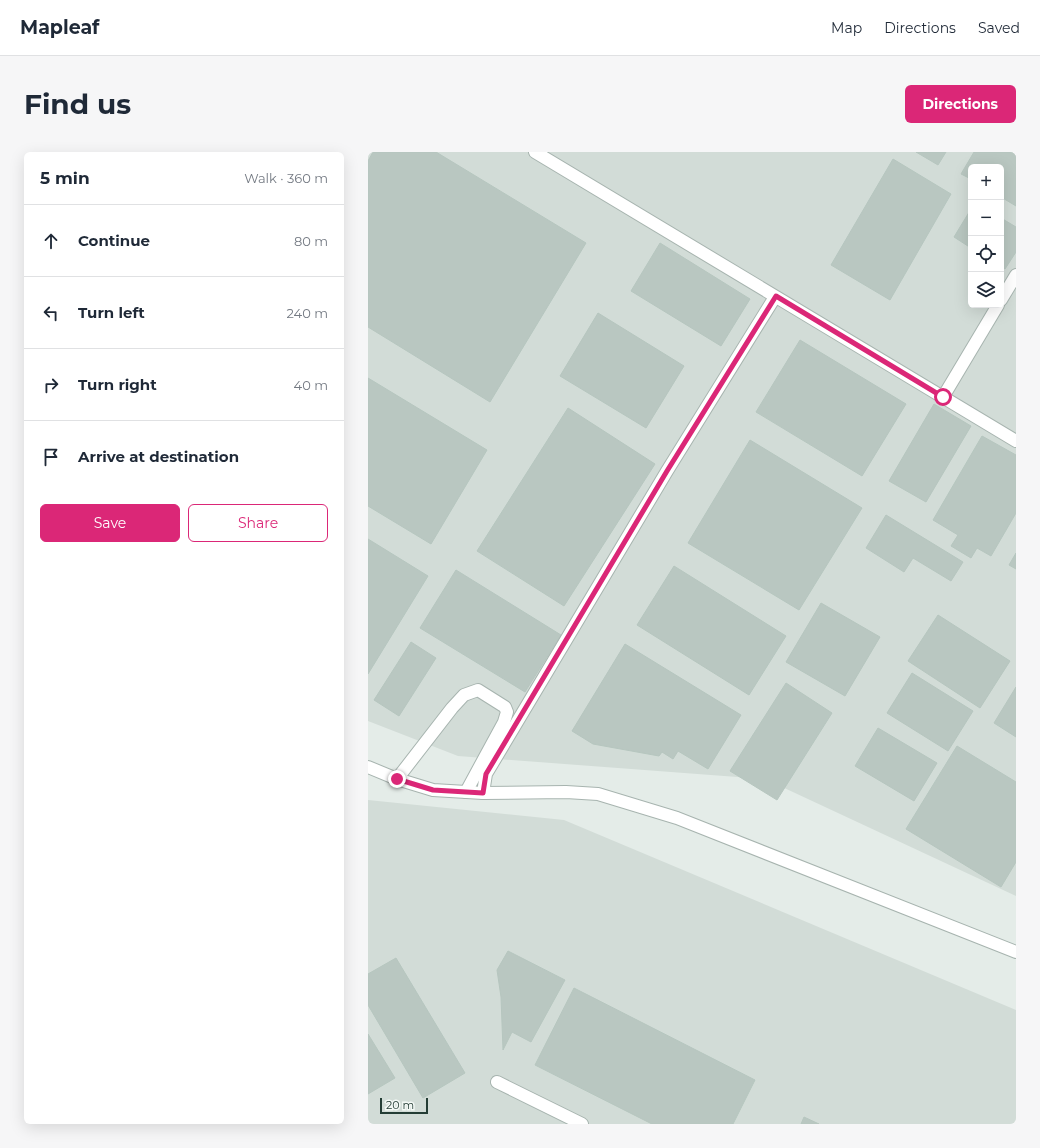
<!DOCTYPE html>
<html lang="en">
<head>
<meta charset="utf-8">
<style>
  :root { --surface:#fff; --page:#f6f6f7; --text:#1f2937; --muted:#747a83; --line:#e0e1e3; --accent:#db2777 }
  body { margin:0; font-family:Montserrat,sans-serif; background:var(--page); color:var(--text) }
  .controls { position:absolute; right:12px; top:12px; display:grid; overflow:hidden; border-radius:6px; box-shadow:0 4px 16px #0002 }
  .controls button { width:36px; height:36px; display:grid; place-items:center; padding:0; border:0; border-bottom:1px solid var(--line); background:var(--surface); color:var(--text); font:20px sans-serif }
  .scale { position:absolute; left:12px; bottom:10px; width:48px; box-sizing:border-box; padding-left:4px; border:2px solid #243d35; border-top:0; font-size:11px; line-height:14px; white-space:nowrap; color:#243d35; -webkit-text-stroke:3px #f4f9f6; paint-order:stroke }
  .stop { position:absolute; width:12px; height:12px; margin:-9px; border:3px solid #db2777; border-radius:50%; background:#fff }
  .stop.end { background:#db2777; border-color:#fff; box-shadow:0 1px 4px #0008 }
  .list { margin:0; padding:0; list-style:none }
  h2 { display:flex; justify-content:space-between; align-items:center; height:52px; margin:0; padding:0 16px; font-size:17px }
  h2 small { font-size:13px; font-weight:400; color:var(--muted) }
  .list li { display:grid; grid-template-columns:26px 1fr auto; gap:12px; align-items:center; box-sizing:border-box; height:72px; padding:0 16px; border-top:1px solid var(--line) }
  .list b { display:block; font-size:15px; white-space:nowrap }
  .list em { font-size:13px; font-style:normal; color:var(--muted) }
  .actions { display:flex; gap:8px; padding:12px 16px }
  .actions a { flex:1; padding:9px 0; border:1px solid var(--accent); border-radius:6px; text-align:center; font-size:14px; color:var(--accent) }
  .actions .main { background:var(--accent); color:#fff }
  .icon { flex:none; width:22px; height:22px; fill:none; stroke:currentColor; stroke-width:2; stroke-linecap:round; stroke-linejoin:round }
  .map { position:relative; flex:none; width:648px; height:972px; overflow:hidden; border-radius:6px }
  header { display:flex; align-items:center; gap:24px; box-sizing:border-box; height:56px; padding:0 20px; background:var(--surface); border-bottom:1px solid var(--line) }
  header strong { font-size:19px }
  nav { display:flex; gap:22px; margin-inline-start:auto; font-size:14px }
  .intro { display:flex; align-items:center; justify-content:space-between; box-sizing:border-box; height:96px; padding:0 24px }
  h1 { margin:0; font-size:28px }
  .button { padding:10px 18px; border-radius:6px; background:var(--accent); color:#fff; font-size:14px; font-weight:700 }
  main { display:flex; gap:24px; padding:0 24px }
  aside { flex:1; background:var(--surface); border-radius:6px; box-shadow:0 4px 16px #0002 }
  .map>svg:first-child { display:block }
  .built { fill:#d2dcd7; fill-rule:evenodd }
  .building { fill:#b9c7c1; stroke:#b6c6bf }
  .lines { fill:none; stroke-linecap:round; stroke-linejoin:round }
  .minor-casing { stroke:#a7b4af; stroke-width:14 }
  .minor { stroke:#fff; stroke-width:12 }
  .route { stroke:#db2777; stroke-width:5 }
</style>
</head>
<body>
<header>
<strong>Mapleaf</strong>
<nav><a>Map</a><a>Directions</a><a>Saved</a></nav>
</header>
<div class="intro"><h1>Find us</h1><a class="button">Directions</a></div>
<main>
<aside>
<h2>5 min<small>Walk · 360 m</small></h2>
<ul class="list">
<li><svg class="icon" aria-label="ahead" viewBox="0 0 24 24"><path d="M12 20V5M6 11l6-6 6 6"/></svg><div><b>Continue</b></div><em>80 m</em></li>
<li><svg class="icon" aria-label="left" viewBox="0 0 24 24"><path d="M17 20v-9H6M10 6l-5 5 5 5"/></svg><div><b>Turn left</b></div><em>240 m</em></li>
<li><svg class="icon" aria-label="right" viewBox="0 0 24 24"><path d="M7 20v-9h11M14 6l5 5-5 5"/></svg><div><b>Turn right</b></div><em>40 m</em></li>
<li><svg class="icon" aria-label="arrive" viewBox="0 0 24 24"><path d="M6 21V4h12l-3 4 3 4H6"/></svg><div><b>Arrive at destination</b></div></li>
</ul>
<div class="actions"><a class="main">Save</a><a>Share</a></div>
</aside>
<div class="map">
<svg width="648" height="972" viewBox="0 0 648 972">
  <rect width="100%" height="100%" fill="#e4ece8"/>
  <g class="built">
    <path d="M0 0H648V744L397 627 90 604 0 569ZM603 15H633V153H603Z"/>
    <polygon points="0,648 196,668 648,858 648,972 0,972"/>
  </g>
  <g class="building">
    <polygon points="5,0 68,0 218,91 122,250 0,175 0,9"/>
    <polygon points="548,0 578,0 570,13"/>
    <polygon points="606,0 648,0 648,54 633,45 633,15 603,15 603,27 593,22"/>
    <polygon points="525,7 583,42 522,148 463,113"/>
    <polygon points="603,57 603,96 586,85"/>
    <polygon points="633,66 648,75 648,100 637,117 633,114"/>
    <polygon points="292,91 382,147 353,194 263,139"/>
    <polygon points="230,161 316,214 278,276 192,224"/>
    <polygon points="432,188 538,252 494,324 388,260"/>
    <polygon points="0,226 119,298 63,392 0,354"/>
    <polygon points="566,252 603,274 558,350 521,329"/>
    <polygon points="200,256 287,312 196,454 109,399"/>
    <polygon points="614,284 648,303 648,361 623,404 609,396 603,406 583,394 590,383 565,368"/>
    <polygon points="382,288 494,356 431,458 320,391"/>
    <polygon points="518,363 595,410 583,429 545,406 536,420 498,396"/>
    <polygon points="0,387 60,424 0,522"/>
    <polygon points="648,401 648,417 641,413"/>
    <polygon points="306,414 418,484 381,543 269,473"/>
    <polygon points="88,418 193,483 157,540 52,476"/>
    <polygon points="453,451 512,485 477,544 418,510"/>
    <polygon points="570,463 642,509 612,556 540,509"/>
    <polygon points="43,490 68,506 31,564 6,548"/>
    <polygon points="257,492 373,563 340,617 310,599 305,607 294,600 291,604 225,592 204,579"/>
    <polygon points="544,521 605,559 580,599 519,561"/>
    <polygon points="418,531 464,561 409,648 362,619"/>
    <polygon points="648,535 648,585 626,571"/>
    <polygon points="510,576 569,611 546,649 487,614"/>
    <polygon points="589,594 648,630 648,710 633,735 538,677"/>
    <polygon points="140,799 197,828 163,890 144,880 135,898 133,845 129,818"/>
    <polygon points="28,806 97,921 55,946 0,853 0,822"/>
    <polygon points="206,836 387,928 365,972 284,972 167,913"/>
    <polygon points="0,882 27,926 0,942"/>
    <polygon points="436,965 451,972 433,972"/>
  </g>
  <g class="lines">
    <g class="minor-casing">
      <g id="minor">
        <polyline points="167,0 648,289"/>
        <polyline points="633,148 648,123"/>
        <polyline points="575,245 630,153"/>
        <polyline points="0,615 29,627 65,638 115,641 198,640 230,642 309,666 648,800"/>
        <polyline points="29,627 84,556 96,543 110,538 137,555 139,560 136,570 98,640"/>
        <polyline points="115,641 118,622 299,319 407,145"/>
        <polyline points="129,930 214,972"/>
      </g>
    </g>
    <use href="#minor" class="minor"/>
  </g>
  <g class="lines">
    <polyline class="route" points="29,627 65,638 115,641 118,622 299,319 408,144 575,245"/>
  </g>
</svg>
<div class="controls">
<button>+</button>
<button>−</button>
<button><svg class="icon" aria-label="locate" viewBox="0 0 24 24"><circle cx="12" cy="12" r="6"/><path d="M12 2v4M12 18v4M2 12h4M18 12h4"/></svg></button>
<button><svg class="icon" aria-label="layers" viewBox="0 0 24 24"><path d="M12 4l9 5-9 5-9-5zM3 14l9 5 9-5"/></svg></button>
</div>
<div class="scale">20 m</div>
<div class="stop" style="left:575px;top:245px"></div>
<div class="stop end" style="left:29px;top:627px"></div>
</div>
</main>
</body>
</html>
